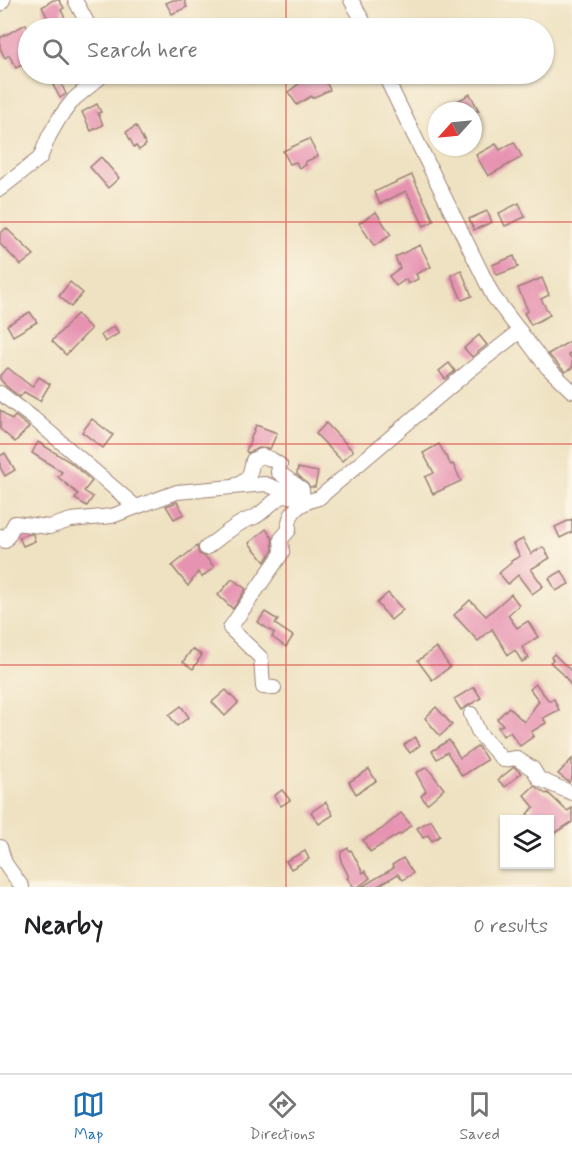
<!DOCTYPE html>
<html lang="en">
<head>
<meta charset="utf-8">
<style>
  :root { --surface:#fff; --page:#f2f2f2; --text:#202124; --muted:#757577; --line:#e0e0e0; --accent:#1f6fb2 }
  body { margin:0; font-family:Mynerve,sans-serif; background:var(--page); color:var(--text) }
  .controls { position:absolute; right:18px; bottom:18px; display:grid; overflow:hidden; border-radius:0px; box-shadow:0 2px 4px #0004 }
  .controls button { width:54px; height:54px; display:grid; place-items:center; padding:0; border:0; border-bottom:2px solid var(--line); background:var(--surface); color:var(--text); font:30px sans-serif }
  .compass { position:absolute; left:428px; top:102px; width:54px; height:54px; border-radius:50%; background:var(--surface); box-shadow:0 2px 4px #0004; rotate:243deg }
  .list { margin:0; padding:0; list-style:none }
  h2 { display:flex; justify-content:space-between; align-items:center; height:78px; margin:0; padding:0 24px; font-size:26px }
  h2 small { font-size:20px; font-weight:400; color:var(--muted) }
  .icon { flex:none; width:33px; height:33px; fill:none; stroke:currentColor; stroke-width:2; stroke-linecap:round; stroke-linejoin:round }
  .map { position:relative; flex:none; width:572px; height:887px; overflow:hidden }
  .search { position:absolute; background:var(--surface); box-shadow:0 2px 4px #0004; left:18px; right:18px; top:18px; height:66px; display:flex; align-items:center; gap:15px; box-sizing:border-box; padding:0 21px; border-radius:33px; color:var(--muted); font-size:22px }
  .sheet { height:186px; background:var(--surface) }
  nav { display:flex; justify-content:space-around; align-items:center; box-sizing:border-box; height:84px; border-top:2px solid var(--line); background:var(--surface); font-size:16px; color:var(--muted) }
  nav a { display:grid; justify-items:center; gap:3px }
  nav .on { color:var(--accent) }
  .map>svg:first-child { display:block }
  .building { fill:#e692b1 }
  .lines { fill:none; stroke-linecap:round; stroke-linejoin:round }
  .minor-casing { stroke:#9c8076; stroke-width:16 }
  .minor { stroke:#fff; stroke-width:14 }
  .grid { fill:none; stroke:#d62828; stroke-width:1.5; stroke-opacity:0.55 }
</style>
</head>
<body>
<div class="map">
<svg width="572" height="887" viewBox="0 0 572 887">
  <rect width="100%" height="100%" fill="#fcf5e5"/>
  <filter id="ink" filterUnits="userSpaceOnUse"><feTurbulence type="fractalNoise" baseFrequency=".0167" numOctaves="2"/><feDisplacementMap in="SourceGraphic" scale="12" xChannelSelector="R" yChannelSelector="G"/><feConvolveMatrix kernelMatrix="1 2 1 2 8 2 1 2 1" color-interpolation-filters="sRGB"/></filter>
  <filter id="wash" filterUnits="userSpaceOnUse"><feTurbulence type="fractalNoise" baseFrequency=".008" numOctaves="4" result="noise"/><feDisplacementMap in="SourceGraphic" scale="24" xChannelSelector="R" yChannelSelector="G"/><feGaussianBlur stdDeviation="1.35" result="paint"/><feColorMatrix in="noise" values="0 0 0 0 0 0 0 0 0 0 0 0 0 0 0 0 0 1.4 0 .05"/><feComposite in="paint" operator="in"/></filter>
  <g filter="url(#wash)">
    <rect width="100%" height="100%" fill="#efe2c2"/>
    <g id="blocks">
      <g class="building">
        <polygon points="53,0 59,0 64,8 61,10 70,28 53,28 42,7"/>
        <polygon points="173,0 184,0 187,7 172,14 166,3"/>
        <polygon points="26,24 28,29 28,42 22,46 28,62 16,68 9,55 5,58 0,48 0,38"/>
        <polygon points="319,74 322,74 330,90 312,98 311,96 297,105 288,92 304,80"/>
        <polygon points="60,81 66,94 60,98 53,85"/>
        <polygon points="470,94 479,111 440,111"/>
        <polygon points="97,104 101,112 98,113 103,125 91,131 82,112"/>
        <polygon points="136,126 146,145 139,150 136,146 134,147 126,132"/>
        <polygon points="309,139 318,156 305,162 306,165 299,168 296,162 290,164 283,151"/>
        <polygon points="514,142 522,157 488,176 476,155 496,144 500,150"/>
        <polygon points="101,157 119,178 108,188 90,167"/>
        <polygon points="412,175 434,221 424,226 406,191 380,204 374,192"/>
        <polygon points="519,203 525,217 505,226 499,213"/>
        <polygon points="487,211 492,222 474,230 469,219"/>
        <polygon points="376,212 391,235 374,246 359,223"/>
        <polygon points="6,228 34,255 21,265 0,244 0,234"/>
        <polygon points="420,245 431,267 416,274 418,279 408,284 406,279 396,286 389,276 400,268 395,257"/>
        <polygon points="514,256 518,267 497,275 492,265"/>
        <polygon points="461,270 472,296 462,300 451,275"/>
        <polygon points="542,278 549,295 541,299 550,315 531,325 524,313 528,311 518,288"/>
        <polygon points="70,282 83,293 71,307 59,296"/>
        <polygon points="30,312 37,322 13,336 7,325"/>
        <polygon points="77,314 91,329 66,355 52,341"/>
        <polygon points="114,326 119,333 105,342 101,335"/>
        <polygon points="479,335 487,345 472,357 464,348"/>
        <polygon points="572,340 572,352 568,354 572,359 572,368 565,372 548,354"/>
        <polygon points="449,363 455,371 445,379 439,371"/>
        <polygon points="8,368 32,387 39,377 50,384 40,401 24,392 20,397 6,386 0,379 0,375"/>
        <polygon points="0,410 12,420 15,416 29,427 15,442 0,429"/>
        <polygon points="92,419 113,435 103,448 82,432"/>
        <polygon points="326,423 353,451 342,461 316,434"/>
        <polygon points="256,425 277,433 270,449 259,448 248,453 246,451"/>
        <polygon points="38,442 70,462 92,481 84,491 93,497 87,506 75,499 78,494 58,477 62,472 32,453"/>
        <polygon points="439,444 451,465 453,464 461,481 433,494 425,477 434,473 423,453"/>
        <polygon points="5,453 15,470 5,476 0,467 0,456"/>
        <polygon points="298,468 318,472 315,487 310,487 297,474"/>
        <polygon points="177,502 184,514 174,519 166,506"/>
        <polygon points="572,519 572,532 560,538 555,527"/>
        <polygon points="266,529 272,538 273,550 265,562 249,543"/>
        <polygon points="27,534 33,534 35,541 23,546 19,537"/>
        <polygon points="523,539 531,554 543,547 550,558 531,569 543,586 532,594 518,575 508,584 499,573 511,563 511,561 520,556 513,544"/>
        <polygon points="197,546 199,554 206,557 214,567 202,577 198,572 188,586 172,566"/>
        <polygon points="562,571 569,584 556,591 549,578"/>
        <polygon points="232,579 246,589 233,609 218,595"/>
        <polygon points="388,593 403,610 391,620 377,603"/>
        <polygon points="511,594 519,605 508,615 517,628 528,621 538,637 522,647 529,658 522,662 515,650 508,655 492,629 478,641 454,615 470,600 486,616"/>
        <polygon points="265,612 278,620 275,624 293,636 286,647 272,637 274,633 258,622"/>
        <polygon points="436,647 450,667 432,680 418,661"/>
        <polygon points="192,649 202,655 193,669 183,662"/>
        <polygon points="554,654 572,672 572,687 563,674 550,662 553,660 551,657"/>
        <polygon points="536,684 549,701 554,699 559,710 543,718 546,723 531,732 534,736 520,746 510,732 503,736 498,727 503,725 497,719 509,707 524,722 539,701 530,689"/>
        <polygon points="474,687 481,698 461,710 454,699"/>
        <polygon points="226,690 238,703 225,716 212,702"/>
        <polygon points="181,706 189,717 177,726 169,715"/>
        <polygon points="436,707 452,725 440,736 425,718"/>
        <polygon points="415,737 420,745 410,753 404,745"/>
        <polygon points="449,740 460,758 478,746 487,760 462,776 447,752 437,759 432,751"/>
        <polygon points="572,759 572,778 569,782 558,774"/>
        <polygon points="427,767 444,789 427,804 421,796 426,791 416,773"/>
        <polygon points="514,767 521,773 505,787 498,780"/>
        <polygon points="369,769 376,781 356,794 349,782"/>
        <polygon points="534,786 546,794 548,793 567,811 572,808 572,822 549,837 549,819 533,819 527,814 534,807 524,795"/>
        <polygon points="282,790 290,800 281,806 274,796"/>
        <polygon points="326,802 333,815 319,824 311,812"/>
        <polygon points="401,813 411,825 400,835 399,834 370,852 363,840 382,829"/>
        <polygon points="431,820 440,836 432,841 428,835 423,838 417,828"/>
        <polygon points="348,848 349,851 351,850 363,873 365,871 370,878 358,887 354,887 347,878 349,877 341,861 341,852"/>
        <polygon points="305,851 309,859 291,869 286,861"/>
        <polygon points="403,858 413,873 403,880 398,874 376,887 361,887 394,868 392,865"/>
      </g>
    </g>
  </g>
  <g filter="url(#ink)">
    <use href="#blocks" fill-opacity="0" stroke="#9c8076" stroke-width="1.5"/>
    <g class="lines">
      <g class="minor-casing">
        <g id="minor">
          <polyline points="75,0 90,28"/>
          <polyline points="351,0 367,28"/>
          <polyline points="0,4 3,0"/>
          <polyline points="384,74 493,296 547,367 572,391"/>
          <polyline points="0,189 40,158 49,136 60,117 74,99 104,74"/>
          <polyline points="0,393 33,418 136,507"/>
          <polyline points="0,536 5,541 15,523 49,527 71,520 112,516 177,492 265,484 294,495"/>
          <path d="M206 548C217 540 228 530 241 523 246 519 253 519 258 515 275 503 281 487 303 502L302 489 278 472 280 465 271 459 262 456 253 460C250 474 250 480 236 485"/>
          <path d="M274 688 263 687 261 658 230 628 282 553 281 539 289 530C287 510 303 502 319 498L470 370 520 331"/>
          <polyline points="471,714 479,733 503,760 516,758 533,769 539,779 572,793"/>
          <polyline points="0,847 5,863 22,887"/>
        </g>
      </g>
      <use href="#minor" class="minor"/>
    </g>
  </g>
  <path class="grid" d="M286 0V28M286 74V887M0 222H572M0 444H572M0 665H572"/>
</svg>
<div class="controls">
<button><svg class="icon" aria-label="layers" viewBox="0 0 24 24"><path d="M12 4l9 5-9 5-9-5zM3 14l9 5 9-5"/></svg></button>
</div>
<svg class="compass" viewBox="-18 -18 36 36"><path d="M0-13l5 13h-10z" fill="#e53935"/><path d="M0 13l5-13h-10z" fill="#757577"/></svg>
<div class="search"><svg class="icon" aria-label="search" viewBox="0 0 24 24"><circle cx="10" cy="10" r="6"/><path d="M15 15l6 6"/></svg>Search here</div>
</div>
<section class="sheet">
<h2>Nearby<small>0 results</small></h2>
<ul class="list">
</ul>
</section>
<nav>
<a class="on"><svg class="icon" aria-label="map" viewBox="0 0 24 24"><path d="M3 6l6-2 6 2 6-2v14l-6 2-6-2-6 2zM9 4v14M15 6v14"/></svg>Map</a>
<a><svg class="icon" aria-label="directions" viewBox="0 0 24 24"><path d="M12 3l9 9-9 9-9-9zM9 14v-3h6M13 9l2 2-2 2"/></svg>Directions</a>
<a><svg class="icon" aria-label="saved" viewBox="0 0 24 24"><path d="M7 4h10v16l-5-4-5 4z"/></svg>Saved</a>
</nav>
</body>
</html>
